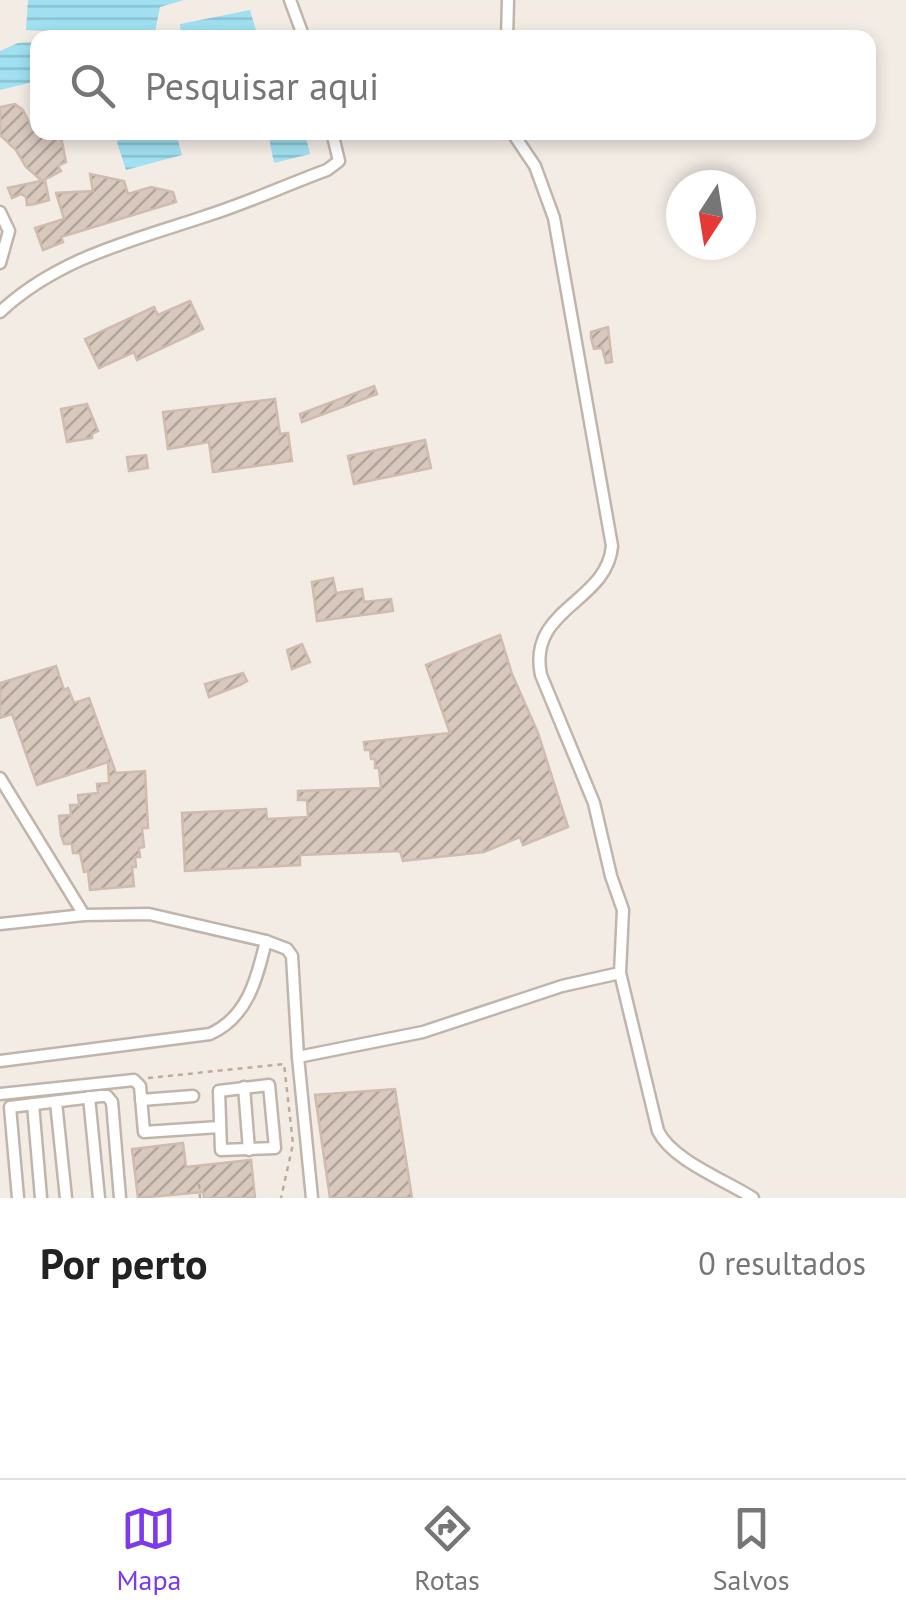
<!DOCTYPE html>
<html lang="pt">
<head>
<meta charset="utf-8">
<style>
  :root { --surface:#fff; --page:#f6f6f6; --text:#222; --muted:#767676; --line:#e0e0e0; --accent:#7c3aed }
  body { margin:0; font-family:"PT Sans",sans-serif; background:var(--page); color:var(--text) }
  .compass { position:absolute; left:666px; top:170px; width:90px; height:90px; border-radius:50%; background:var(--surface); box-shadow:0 5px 15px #0003; rotate:192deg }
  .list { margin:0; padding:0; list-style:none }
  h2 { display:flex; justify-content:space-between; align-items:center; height:130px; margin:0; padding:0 40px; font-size:42px }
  h2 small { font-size:32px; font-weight:400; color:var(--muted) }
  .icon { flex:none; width:55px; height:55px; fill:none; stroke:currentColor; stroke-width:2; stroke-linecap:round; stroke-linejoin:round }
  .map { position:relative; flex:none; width:906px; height:1198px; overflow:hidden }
  .search { position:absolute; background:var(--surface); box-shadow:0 5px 15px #0003; left:30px; right:30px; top:30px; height:110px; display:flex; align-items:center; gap:25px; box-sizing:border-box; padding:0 35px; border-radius:20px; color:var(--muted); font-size:38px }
  .sheet { height:280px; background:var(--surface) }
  nav { display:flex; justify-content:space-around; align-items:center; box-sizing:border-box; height:140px; border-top:2px solid var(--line); background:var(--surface); font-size:28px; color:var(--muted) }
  nav a { display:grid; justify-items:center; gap:5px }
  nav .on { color:var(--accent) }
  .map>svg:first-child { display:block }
  .water { fill:url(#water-rules) }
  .building { fill:url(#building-hatch); stroke:#cfbcae; stroke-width:2.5 }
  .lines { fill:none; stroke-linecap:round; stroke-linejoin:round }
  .minor-casing { stroke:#c1b5ab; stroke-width:15 }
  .path { stroke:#c0ab99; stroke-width:2.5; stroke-dasharray:5 5; stroke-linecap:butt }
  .minor { stroke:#fff; stroke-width:10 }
</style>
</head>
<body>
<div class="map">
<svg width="906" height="1198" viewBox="0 0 906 1198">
  <defs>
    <pattern id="water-rules" width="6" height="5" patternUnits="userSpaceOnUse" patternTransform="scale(2.5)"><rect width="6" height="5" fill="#a0e0f1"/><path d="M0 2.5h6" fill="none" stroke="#8bc1cf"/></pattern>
    <pattern id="building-hatch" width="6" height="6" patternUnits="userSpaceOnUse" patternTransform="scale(2.5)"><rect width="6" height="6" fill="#d8c8be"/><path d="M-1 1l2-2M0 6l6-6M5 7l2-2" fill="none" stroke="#b1a49b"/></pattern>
  </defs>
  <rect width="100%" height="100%" fill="#f3ece5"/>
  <g class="water">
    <polygon points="28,0 184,0 160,7 154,37 95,38 93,32 26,30"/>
    <polygon points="250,10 258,37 181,37 180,24"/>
    <polygon points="37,42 37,81 0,90 0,51 18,43"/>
    <polygon points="128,132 176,133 182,155 126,170 117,142 121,134"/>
    <polygon points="268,133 305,133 310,154 274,163"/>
  </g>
  <g class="building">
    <polygon points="15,104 23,110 33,130 38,128 38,132 60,132 66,162 58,166 61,171 42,181 26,167 16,150 0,135 0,107"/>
    <polygon points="90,174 124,181 128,194 151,187 173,192 176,202 61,237 63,242 43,250 35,228 64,219 56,193 93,191"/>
    <polygon points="45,180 49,200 35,204 27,205 26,197 21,194 12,198 8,188"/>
    <polygon points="190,301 203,329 137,360 134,352 99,368 85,339 154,307 158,315"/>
    <polygon points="608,327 612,362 606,363 602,348 594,349 591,338 591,332"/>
    <polygon points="374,386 377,394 302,422 300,414"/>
    <polygon points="275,399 280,434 288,433 292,461 213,472 209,442 168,449 163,412"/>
    <polygon points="87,404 98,431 92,434 92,438 67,442 61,409"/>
    <polygon points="425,440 431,468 354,484 348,456"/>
    <polygon points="146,455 148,468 129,471 127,457"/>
    <polygon points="333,578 336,593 362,589 364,602 391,599 393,611 317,621 312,582"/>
    <polygon points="500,635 512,674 538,733 568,827 523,845 520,837 484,852 403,861 400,851 300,855 300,865 185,871 182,813 266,809 267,819 308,817 307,800 298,800 298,791 381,788 379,768 375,768 375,759 371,759 370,750 365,750 364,742 450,733 426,665"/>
    <polygon points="302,644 310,662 292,669 287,650"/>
    <polygon points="56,666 64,690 68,688 74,703 89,698 116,773 145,771 148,828 142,828 144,847 139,848 140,857 135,857 136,867 132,867 134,886 90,890 88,871 84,872 80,853 73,853 72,844 64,844 61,835 59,816 71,815 70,805 79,805 78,795 98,793 97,784 109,783 108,762 37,785 12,714 0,718 0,683"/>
    <polygon points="243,673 247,681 240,685 209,697 205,684"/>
    <polygon points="395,1089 412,1198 330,1198 315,1095"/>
    <polygon points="183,1143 186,1167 251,1160 255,1198 204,1198 203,1192 138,1198 132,1149"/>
  </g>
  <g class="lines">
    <g class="minor-casing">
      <g id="minor">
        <polyline points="290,0 304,38"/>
        <polyline points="507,38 508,0"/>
        <path d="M512 132 535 166 554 218 612 546C607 603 527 608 541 675L594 803 611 876 623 910 620 973 658 1131C672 1160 725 1180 753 1198"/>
        <polyline points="0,212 9,231 0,263"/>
        <path d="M0 312C58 258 131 241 203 217 245 204 286 185 327 170L339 161 332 132"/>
        <polyline points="0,778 84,915"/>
        <polyline points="0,924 84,915 149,914 266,941 287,949 292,956 298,1057 312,1198"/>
        <polyline points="298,1057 423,1032 562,986 620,973"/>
        <path d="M0 1061 210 1034C248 1017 257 978 266 941"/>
        <polygon points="269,1085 275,1148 221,1150 219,1091"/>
        <polyline points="244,1087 249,1150"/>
        <polyline points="0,1094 134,1080 140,1086 144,1132 219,1127"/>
        <polyline points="89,1097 99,1198"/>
        <polyline points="141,1100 193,1096"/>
        <polyline points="56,1102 66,1198"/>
        <polyline points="33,1104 41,1198"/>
        <polyline points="18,1198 10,1107 101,1096 107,1096 112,1102 120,1198"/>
      </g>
    </g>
    <g class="path">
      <polyline points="148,1078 284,1064 293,1144 281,1198"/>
      <polyline points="199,1184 200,1198"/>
    </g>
    <use href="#minor" class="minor"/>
  </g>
</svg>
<svg class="compass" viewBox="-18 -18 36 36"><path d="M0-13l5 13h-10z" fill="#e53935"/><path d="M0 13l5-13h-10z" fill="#767676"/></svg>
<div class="search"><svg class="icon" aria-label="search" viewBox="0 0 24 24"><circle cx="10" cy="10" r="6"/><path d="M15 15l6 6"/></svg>Pesquisar aqui</div>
</div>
<section class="sheet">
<h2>Por perto<small>0 resultados</small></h2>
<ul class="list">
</ul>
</section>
<nav>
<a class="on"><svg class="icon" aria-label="map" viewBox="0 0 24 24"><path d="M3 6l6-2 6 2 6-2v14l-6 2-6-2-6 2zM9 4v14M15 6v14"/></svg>Mapa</a>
<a><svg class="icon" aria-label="directions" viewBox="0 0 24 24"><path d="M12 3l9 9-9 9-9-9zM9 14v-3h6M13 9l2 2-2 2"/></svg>Rotas</a>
<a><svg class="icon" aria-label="saved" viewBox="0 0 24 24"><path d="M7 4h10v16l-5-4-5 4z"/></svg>Salvos</a>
</nav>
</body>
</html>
